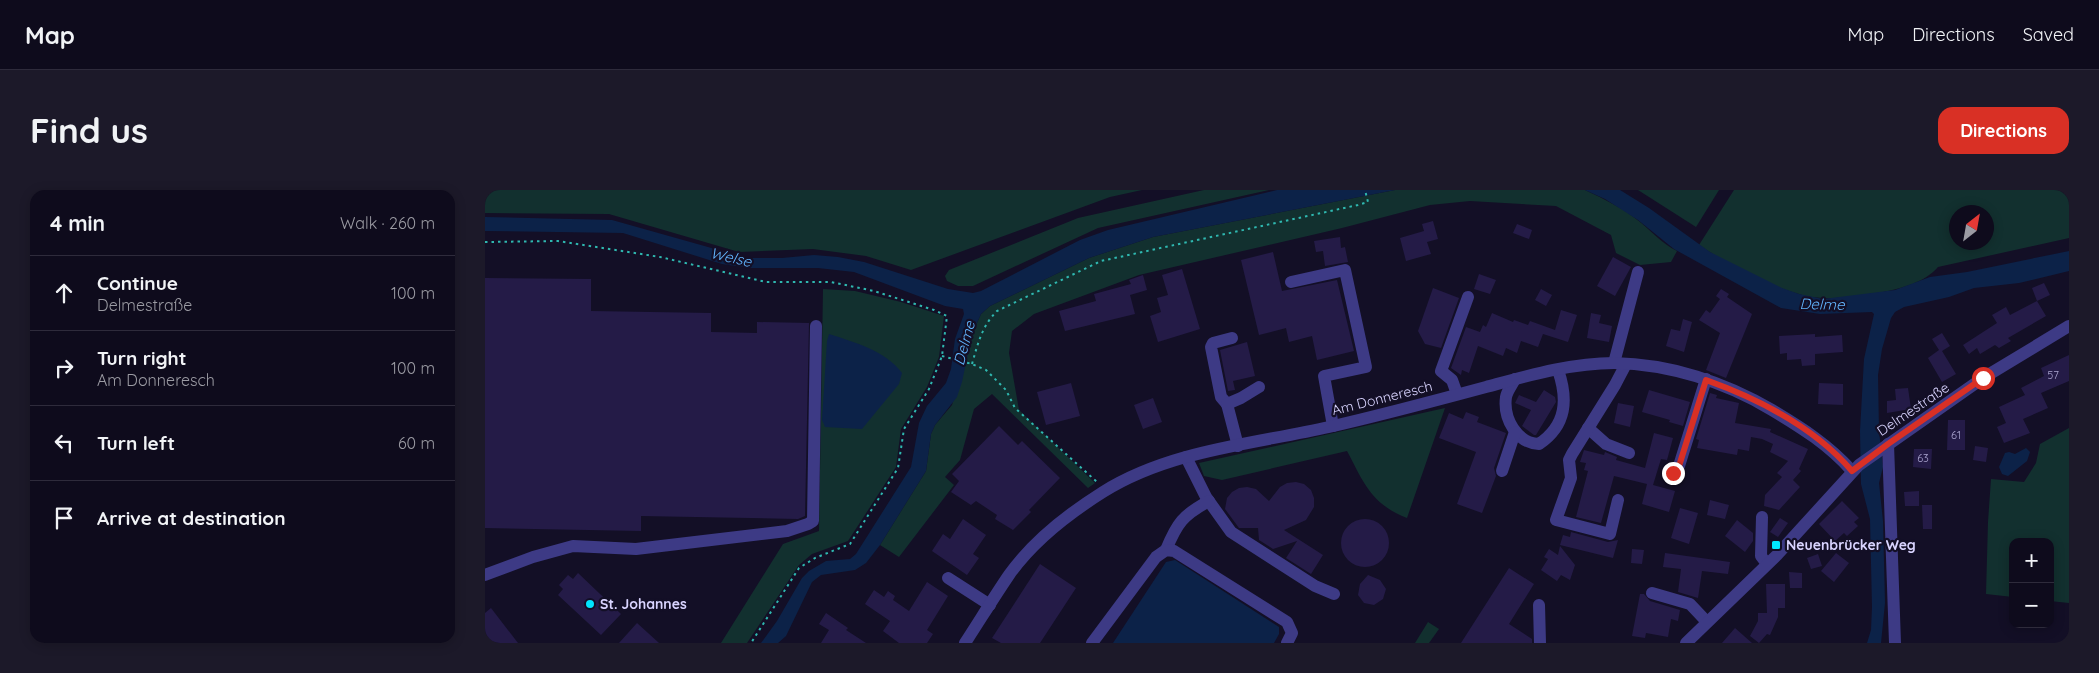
<!DOCTYPE html>
<html lang="en">
<head>
<meta charset="utf-8">
<style>
  :root { --surface:#0e0b1c; --page:#1c1929; --text:#f1f3f6; --muted:#9b9ba3; --line:#2e2b3b; --accent:#d93025 }
  body { margin:0; font-family:Quicksand,sans-serif; background:var(--page); color:var(--text) }
  .controls { position:absolute; right:15px; bottom:15px; display:grid; overflow:hidden; border-radius:10px; box-shadow:0 2px 12px #0003 }
  .controls button { width:45px; height:45px; display:grid; place-items:center; padding:0; border:0; border-bottom:1px solid var(--line); background:var(--surface); color:var(--text); font:25px sans-serif }
  .compass { position:absolute; left:1464px; top:15px; width:45px; height:45px; border-radius:50%; background:var(--surface); box-shadow:0 2px 12px #0003; rotate:31deg }
  .stop { position:absolute; width:15px; height:15px; margin:-11px; border:4px solid #d93025; border-radius:50%; background:#fff }
  .stop.end { background:#d93025; border-color:#fff; box-shadow:0 1px 5px #0008 }
  .list { margin:0; padding:0; list-style:none }
  h2 { display:flex; justify-content:space-between; align-items:center; height:65px; margin:0; padding:0 20px; font-size:21px }
  h2 small { font-size:16px; font-weight:400; color:var(--muted) }
  .list li { display:grid; grid-template-columns:32px 1fr auto; gap:15px; align-items:center; box-sizing:border-box; height:75px; padding:0 20px; border-top:1px solid var(--line) }
  .list b { display:block; font-size:19px; white-space:nowrap }
  .list p { margin:0; font-size:16px; white-space:nowrap; color:var(--muted) }
  .list em { font-size:16px; font-style:normal; color:var(--muted) }
  .icon { flex:none; width:28px; height:28px; fill:none; stroke:currentColor; stroke-width:2; stroke-linecap:round; stroke-linejoin:round }
  .map { position:relative; flex:none; width:1584px; height:453px; overflow:hidden; border-radius:15px }
  header { display:flex; align-items:center; gap:30px; box-sizing:border-box; height:70px; padding:0 25px; background:var(--surface); border-bottom:1px solid var(--line) }
  header strong { font-size:24px }
  nav { display:flex; gap:28px; margin-inline-start:auto; font-size:18px }
  .intro { display:flex; align-items:center; justify-content:space-between; box-sizing:border-box; height:120px; padding:0 30px }
  h1 { margin:0; font-size:35px }
  .button { padding:12px 22px; border-radius:15px; background:var(--accent); color:#fff; font-size:18px; font-weight:700 }
  main { display:flex; gap:30px; padding:0 30px }
  aside { flex:1; background:var(--surface); border-radius:15px; box-shadow:0 2px 12px #0003 }
  .map>svg:first-child { display:block }
  .green { fill:#12302f; fill-rule:evenodd }
  .water { fill:#0c2248 }
  .building { fill:#241b47 }
  .lines { fill:none; stroke-linecap:round; stroke-linejoin:round }
  .path { stroke:#2fb8b0; stroke-width:2; stroke-dasharray:2.5 4; stroke-linecap:butt }
  .minor { stroke:#3d3a85; stroke-width:12 }
  .route { stroke:#d93025; stroke-width:6 }
  .poi-dot { fill:#00e5ff; stroke:#130f26; stroke-width:2 }
  .labels { text-anchor:middle; dominant-baseline:central; stroke-width:4.5; stroke-linejoin:round; paint-order:stroke }
  .number-label { font-size:11px; fill:#aca6d1 }
  .street-label { font-size:14px; fill:#d9d4ff; stroke:#130f26 }
  .poi-label { font-size:14px; font-weight:bold; fill:#d9d4ff; stroke:#130f26; text-anchor:start }
  .water-label { font-size:15px; font-style:italic; fill:#62b6ff; stroke:#130f26 }
</style>
</head>
<body>
<header>
<strong>Map</strong>
<nav><a>Map</a><a>Directions</a><a>Saved</a></nav>
</header>
<div class="intro"><h1>Find us</h1><a class="button">Directions</a></div>
<main>
<aside>
<h2>4 min<small>Walk · 260 m</small></h2>
<ul class="list">
<li><svg class="icon" aria-label="ahead" viewBox="0 0 24 24"><path d="M12 20V5M6 11l6-6 6 6"/></svg><div><b>Continue</b><p>Delmestraße</p></div><em>100 m</em></li>
<li><svg class="icon" aria-label="right" viewBox="0 0 24 24"><path d="M7 20v-9h11M14 6l5 5-5 5"/></svg><div><b>Turn right</b><p>Am Donneresch</p></div><em>100 m</em></li>
<li><svg class="icon" aria-label="left" viewBox="0 0 24 24"><path d="M17 20v-9H6M10 6l-5 5 5 5"/></svg><div><b>Turn left</b></div><em>60 m</em></li>
<li><svg class="icon" aria-label="arrive" viewBox="0 0 24 24"><path d="M6 21V4h12l-3 4 3 4H6"/></svg><div><b>Arrive at destination</b></div></li>
</ul>
</aside>
<div class="map">
<svg width="1584" height="453" viewBox="0 0 1584 453">
  <rect width="100%" height="100%" fill="#130f26"/>
  <g class="green">
    <polygon points="0,0 657,0 625,7 426,80 381,66 328,59 254,62 124,24 0,23"/>
    <polygon points="719,0 784,0 613,38 488,96 473,96 462,91 460,86 464,80 593,28"/>
    <path d="M910 0H1100C1119 9 1138 18 1155 32 1167 42 1178 54 1192 61L1186 72 1155 75 1131 63 1126 45 1071 16 985 11 945 15 857 38 654 85 549 124 527 141 524 163 534 220 610 293 603 298 507 204 489 219 475 270 460 287 469 295 414 367 395 355 441 281 446 244 450 235 467 215 487 144 496 124 505 116 604 68 668 47Z"/>
    <polygon points="1153,0 1234,0 1211,37"/>
    <path d="M1249 0H1584V48L1453 77C1440 92 1418 98 1398 102 1379 105 1356 109 1337 108 1302 107 1243 75 1214 55ZM1472 22H1502V52H1472Z"/>
    <polygon points="338,99 370,101 416,112 459,126 454,167 442,197 416,239 411,277 363,351 327,364 314,375 262,453 236,453 298,354 334,341"/>
    <path d="M960 218 922 328C886 314 879 293 862 261L737 290 719 286 714 273Z"/>
    <polygon points="1584,238 1584,413 1565,411 1565,352 1528,352 1528,407 1501,404 1503,332 1506,289 1539,292 1551,273 1555,254"/>
    <polygon points="943,432 954,439 944,453 930,453"/>
  </g>
  <g class="water">
    <polygon points="792,0 910,0 668,47 604,68 505,116 496,124 487,144 477,192 472,207 450,235 446,244 441,281 395,355 381,373 370,380 336,385 327,392 301,446 293,453 276,453 292,431 317,388 324,381 341,371 365,369 371,364 426,277 434,233 442,216 461,193 466,179 470,149 479,124 478,119 460,116 369,82 333,78 264,78 237,74 138,43 0,41 0,27 127,30 262,68 297,68 329,65 353,67 379,72 463,99 488,103 496,101 595,50 623,40"/>
    <polygon points="1100,0 1135,0 1164,18 1225,62 1297,98 1314,104 1338,109 1410,100 1445,87 1482,82 1584,61 1584,81 1534,93 1489,98 1464,107 1419,117 1410,122 1406,128 1397,159 1393,185 1394,241 1398,277 1394,293 1398,331 1400,413 1396,453 1382,453 1386,440 1387,417 1385,329 1376,294 1375,241 1379,169 1389,124 1387,122 1335,124 1296,118 1189,59 1153,30 1120,9"/>
    <path d="M344 144C369 152 401 161 417 183L414 194 377 239 340 237 337 230 342 151Z"/>
    <polygon points="1541,258 1545,262 1542,271 1523,286 1517,284 1514,277 1520,263 1524,262 1530,264"/>
    <polygon points="690,370 794,437 794,444 789,453 628,453 681,372"/>
  </g>
  <g class="building">
    <polygon points="948,31 953,49 942,52 946,64 921,71 915,48 939,41 937,34"/>
    <polygon points="1032,34 1047,40 1044,49 1028,43"/>
    <polygon points="855,47 856,58 860,57 863,72 840,76 838,61 831,62 829,51"/>
    <polygon points="788,62 797,101 852,90 869,161 832,170 827,146 804,152 801,138 774,145 756,70"/>
    <polygon points="1128,67 1146,77 1130,106 1112,96"/>
    <polygon points="697,79 715,139 673,152 665,126 676,122 672,108 683,105 677,85"/>
    <polygon points="994,84 1011,90 1005,104 989,99"/>
    <polygon points="658,85 662,100 645,105 650,124 580,141 574,121 611,111 609,104 646,94 644,90"/>
    <polygon points="0,88 106,89 106,121 226,123 226,142 272,143 272,132 324,133 320,326 313,329 156,326 156,341 0,338"/>
    <polygon points="1559,93 1565,105 1552,111 1547,98"/>
    <polygon points="948,98 974,108 956,158 940,154 933,141"/>
    <polygon points="1056,99 1067,105 1061,116 1050,110"/>
    <polygon points="1236,99 1244,104 1242,107 1267,124 1241,188 1221,180 1235,143 1214,130 1221,120 1225,123 1235,109 1231,106"/>
    <polygon points="1552,111 1561,126 1523,148 1526,151 1514,158 1510,155 1495,164 1492,158 1484,164 1478,155 1512,133 1507,125 1521,117 1525,125"/>
    <polygon points="1076,120 1092,125 1083,152 1058,144 1053,157 1036,151 1032,163 1021,158 1018,166 993,156 984,183 977,180 976,185 966,178 981,137 995,142 998,135 1001,137 1007,123 1028,132 1029,130 1043,135 1045,131 1070,140"/>
    <polygon points="1106,123 1116,125 1114,133 1127,136 1124,152 1102,148"/>
    <polygon points="1198,129 1207,132 1199,162 1181,156 1186,139 1195,141"/>
    <polygon points="1457,143 1465,156 1457,161 1471,184 1457,192 1443,168 1454,160 1447,149"/>
    <polygon points="1330,144 1330,147 1357,145 1358,162 1330,164 1330,175 1317,176 1316,169 1302,170 1302,163 1295,164 1294,146"/>
    <polygon points="762,152 770,186 748,191 750,200 743,201 735,160"/>
    <polygon points="1584,165 1584,191 1556,203 1563,218 1538,229 1545,243 1519,253 1512,237 1521,233 1514,217 1540,205 1536,198 1559,186 1556,178"/>
    <polygon points="586,193 595,226 561,235 552,202"/>
    <polygon points="1334,193 1358,194 1358,215 1333,214"/>
    <polygon points="1423,198 1426,219 1402,223 1402,211 1411,210 1410,199"/>
    <polygon points="1059,200 1070,207 1071,212 1051,245 1049,245 1037,236 1046,220 1030,213 1034,205 1051,212"/>
    <polygon points="1164,200 1205,212 1198,236 1184,232 1185,230 1157,222"/>
    <polygon points="1225,203 1232,205 1231,208 1254,213 1250,233 1286,239 1285,242 1323,259 1314,279 1316,281 1308,290 1315,297 1294,320 1279,316 1280,305 1297,287 1292,283 1303,271 1285,262 1288,254 1277,249 1266,247 1264,261 1253,259 1252,265 1212,258 1214,250 1211,249"/>
    <polygon points="668,208 677,232 658,239 649,215"/>
    <polygon points="1133,213 1149,216 1145,237 1129,233"/>
    <polygon points="981,222 994,227 992,232 1021,243 1009,278 1011,286 997,323 972,314 991,262 954,248 964,223 978,229"/>
    <polygon points="1463,230 1480,230 1480,260 1462,260"/>
    <polygon points="514,236 533,255 537,251 575,288 544,320 546,322 528,340 510,329 512,325 491,311 486,315 466,302 474,291 467,284"/>
    <polygon points="1169,243 1188,248 1182,270 1176,269 1168,295 1190,301 1184,322 1157,314 1162,294 1129,286 1116,333 1091,327 1103,281 1099,280 1101,273 1095,272 1099,260 1119,265 1120,262 1132,267 1131,270 1160,278"/>
    <polygon points="1490,256 1503,258 1501,272 1488,270"/>
    <polygon points="1429,259 1447,259 1446,279 1428,277"/>
    <polygon points="811,292 819,294 826,300 829,308 829,317 821,330 799,340 838,365 826,384 801,368 812,351 788,359 774,350 773,338 754,338 740,319 742,308 747,302 754,298 762,297 771,299 784,311 795,297 802,293"/>
    <polygon points="1434,301 1434,316 1420,316 1419,302"/>
    <polygon points="1225,310 1244,315 1240,329 1222,325"/>
    <polygon points="1357,311 1374,328 1369,332 1373,336 1362,346 1359,343 1350,351 1334,334"/>
    <polygon points="1437,315 1447,315 1447,339 1438,339"/>
    <polygon points="1195,318 1213,323 1204,354 1186,348"/>
    <polygon points="1295,328 1303,333 1293,347 1285,342"/>
    <polygon points="478,329 501,345 488,364 494,368 482,385 447,361 458,344 465,349"/>
    <circle cx="880" cy="353" r="24"/>
    <polygon points="1252,330 1268,343 1268,351 1260,362 1240,346"/>
    <polygon points="1086,342 1123,352 1133,350 1128,368 1075,355 1078,345 1085,347"/>
    <polygon points="1075,356 1090,375 1085,390 1076,385 1072,391 1056,380 1063,369 1059,367 1064,359 1073,365"/>
    <polygon points="1147,359 1159,360 1157,374 1146,373"/>
    <polygon points="1180,363 1245,372 1243,384 1217,381 1213,408 1193,402 1196,379 1178,377"/>
    <polygon points="1351,363 1364,373 1349,392 1336,381"/>
    <polygon points="1333,364 1337,376 1326,379 1322,368"/>
    <polygon points="555,374 591,398 555,453 516,453 507,448"/>
    <polygon points="1024,378 1049,394 1024,434 1047,449 1047,453 976,453"/>
    <polygon points="1304,382 1317,383 1317,398 1305,398"/>
    <polygon points="93,383 136,424 116,445 73,405 78,399 74,395 83,385 88,389"/>
    <polygon points="883,385 895,390 901,399 898,409 889,415 879,413 873,405 875,394"/>
    <polygon points="442,392 463,406 442,440 448,444 442,453 414,453 398,441 405,431 380,414 389,400 399,407 403,401 410,406 408,410 424,421"/>
    <polygon points="1281,394 1300,394 1300,418 1293,418 1293,427 1285,445 1282,444 1274,453 1265,446 1273,431 1273,423 1282,423"/>
    <polygon points="1155,404 1159,404 1165,411 1195,420 1193,431 1186,429 1183,447 1161,443 1160,448 1147,446"/>
    <polygon points="6,418 33,453 0,453 0,423"/>
    <polygon points="341,423 363,438 361,440 381,453 336,453 344,440 334,434"/>
    <polygon points="152,433 174,453 134,453"/>
    <polygon points="1250,438 1267,453 1237,453"/>
  </g>
  <g class="lines">
    <g class="path">
      <polyline points="0,52 73,51 175,67 281,92 346,92 389,101 449,120 462,126 457,166 444,199 419,239 413,278 365,354 330,368 314,378 266,453"/>
      <polyline points="457,166 487,174 501,180 521,200 530,218 612,292"/>
      <path d="M487 174C493 153 497 136 512 121L616 71 873 15 883 12 880 0"/>
    </g>
    <g class="minor">
      <polyline points="806,92 860,80 881,177 839,186 848,236"/>
      <polyline points="1129,173 1153,82"/>
      <path d="M1030 189C1027 195 1022 201 1021 207 1018 229 1032 253 1054 254 1082 235 1083 209 1073 180"/>
      <polyline points="972,204 967,190 956,181 983,107"/>
      <polyline points="742,214 736,207 726,157 728,153 747,148"/>
      <polyline points="1103,238 1121,254 1144,263"/>
      <polyline points="1403,254 1410,453"/>
      <polyline points="753,256 742,214 756,208 774,197"/>
      <polyline points="701,267 721,307 746,342 830,396 849,404"/>
      <polyline points="1017,281 1030,242"/>
      <polyline points="1188,283 1194,276 1221,189"/>
      <polyline points="1133,310 1125,344 1071,330 1086,288 1084,270 1087,264 1130,195 1141,174"/>
      <polyline points="1277,327 1276,366 1282,374"/>
      <path d="M681 360C692 333 698 325 724 311"/>
      <polyline points="0,385 48,367 88,356 151,359 302,341 323,334 328,331 331,136"/>
      <polyline points="463,388 505,415"/>
      <polyline points="1167,403 1205,414 1222,432"/>
      <polyline points="1054,415 1055,453"/>
      <path d="M480 453C495 430 509 407 524 385 548 351 583 324 618 302 685 260 769 254 844 237 897 225 949 211 1001 197 1042 186 1086 173 1129 173 1185 174 1240 192 1287 220 1317 238 1344 255 1367 281"/>
      <polyline points="607,453 671,367 681,360 689,361 802,432 807,443 802,453"/>
      <polyline points="1201,453 1292,365 1374,275 1498,188 1584,136"/>
    </g>
  </g>
  <g class="lines">
    <path class="route" d="M1188 283 1194 276 1221 190C1274 209 1330 238 1367 281L1403 254 1498 188"/>
  </g>
  <g class="poi-dot">
    <rect x="1286" y="350" width="10" height="10" rx="2.5"/>
    <circle cx="105" cy="414" r="5"/>
  </g>
  <g class="labels">
    <g class="number-label">
      <text x="1568" y="185">57</text>
      <text x="1471" y="245">61</text>
      <text x="1438" y="268">63</text>
    </g>
    <g class="street-label">
      <text transform="translate(897 208) rotate(-14)">Am Donneresch</text>
      <text transform="translate(1428 219) rotate(-34)">Delmestraße</text>
    </g>
    <g class="poi-label">
      <text x="1301" y="355">Neuenbrücker Weg</text>
      <text x="115" y="414">St. Johannes</text>
    </g>
    <g class="water-label">
      <text transform="translate(246 67) rotate(13)">Welse</text>
      <text transform="translate(1337 114) rotate(1)">Delme</text>
      <text transform="translate(479 153) rotate(-75)">Delme</text>
    </g>
  </g>
</svg>
<div class="controls">
<button>+</button>
<button>−</button>
</div>
<svg class="compass" viewBox="-18 -18 36 36"><path d="M0-13l5 13h-10z" fill="#e53935"/><path d="M0 13l5-13h-10z" fill="#9b9ba3"/></svg>
<div class="stop" style="left:1498px;top:188px"></div>
<div class="stop end" style="left:1188px;top:283px"></div>
</div>
</main>
</body>
</html>
